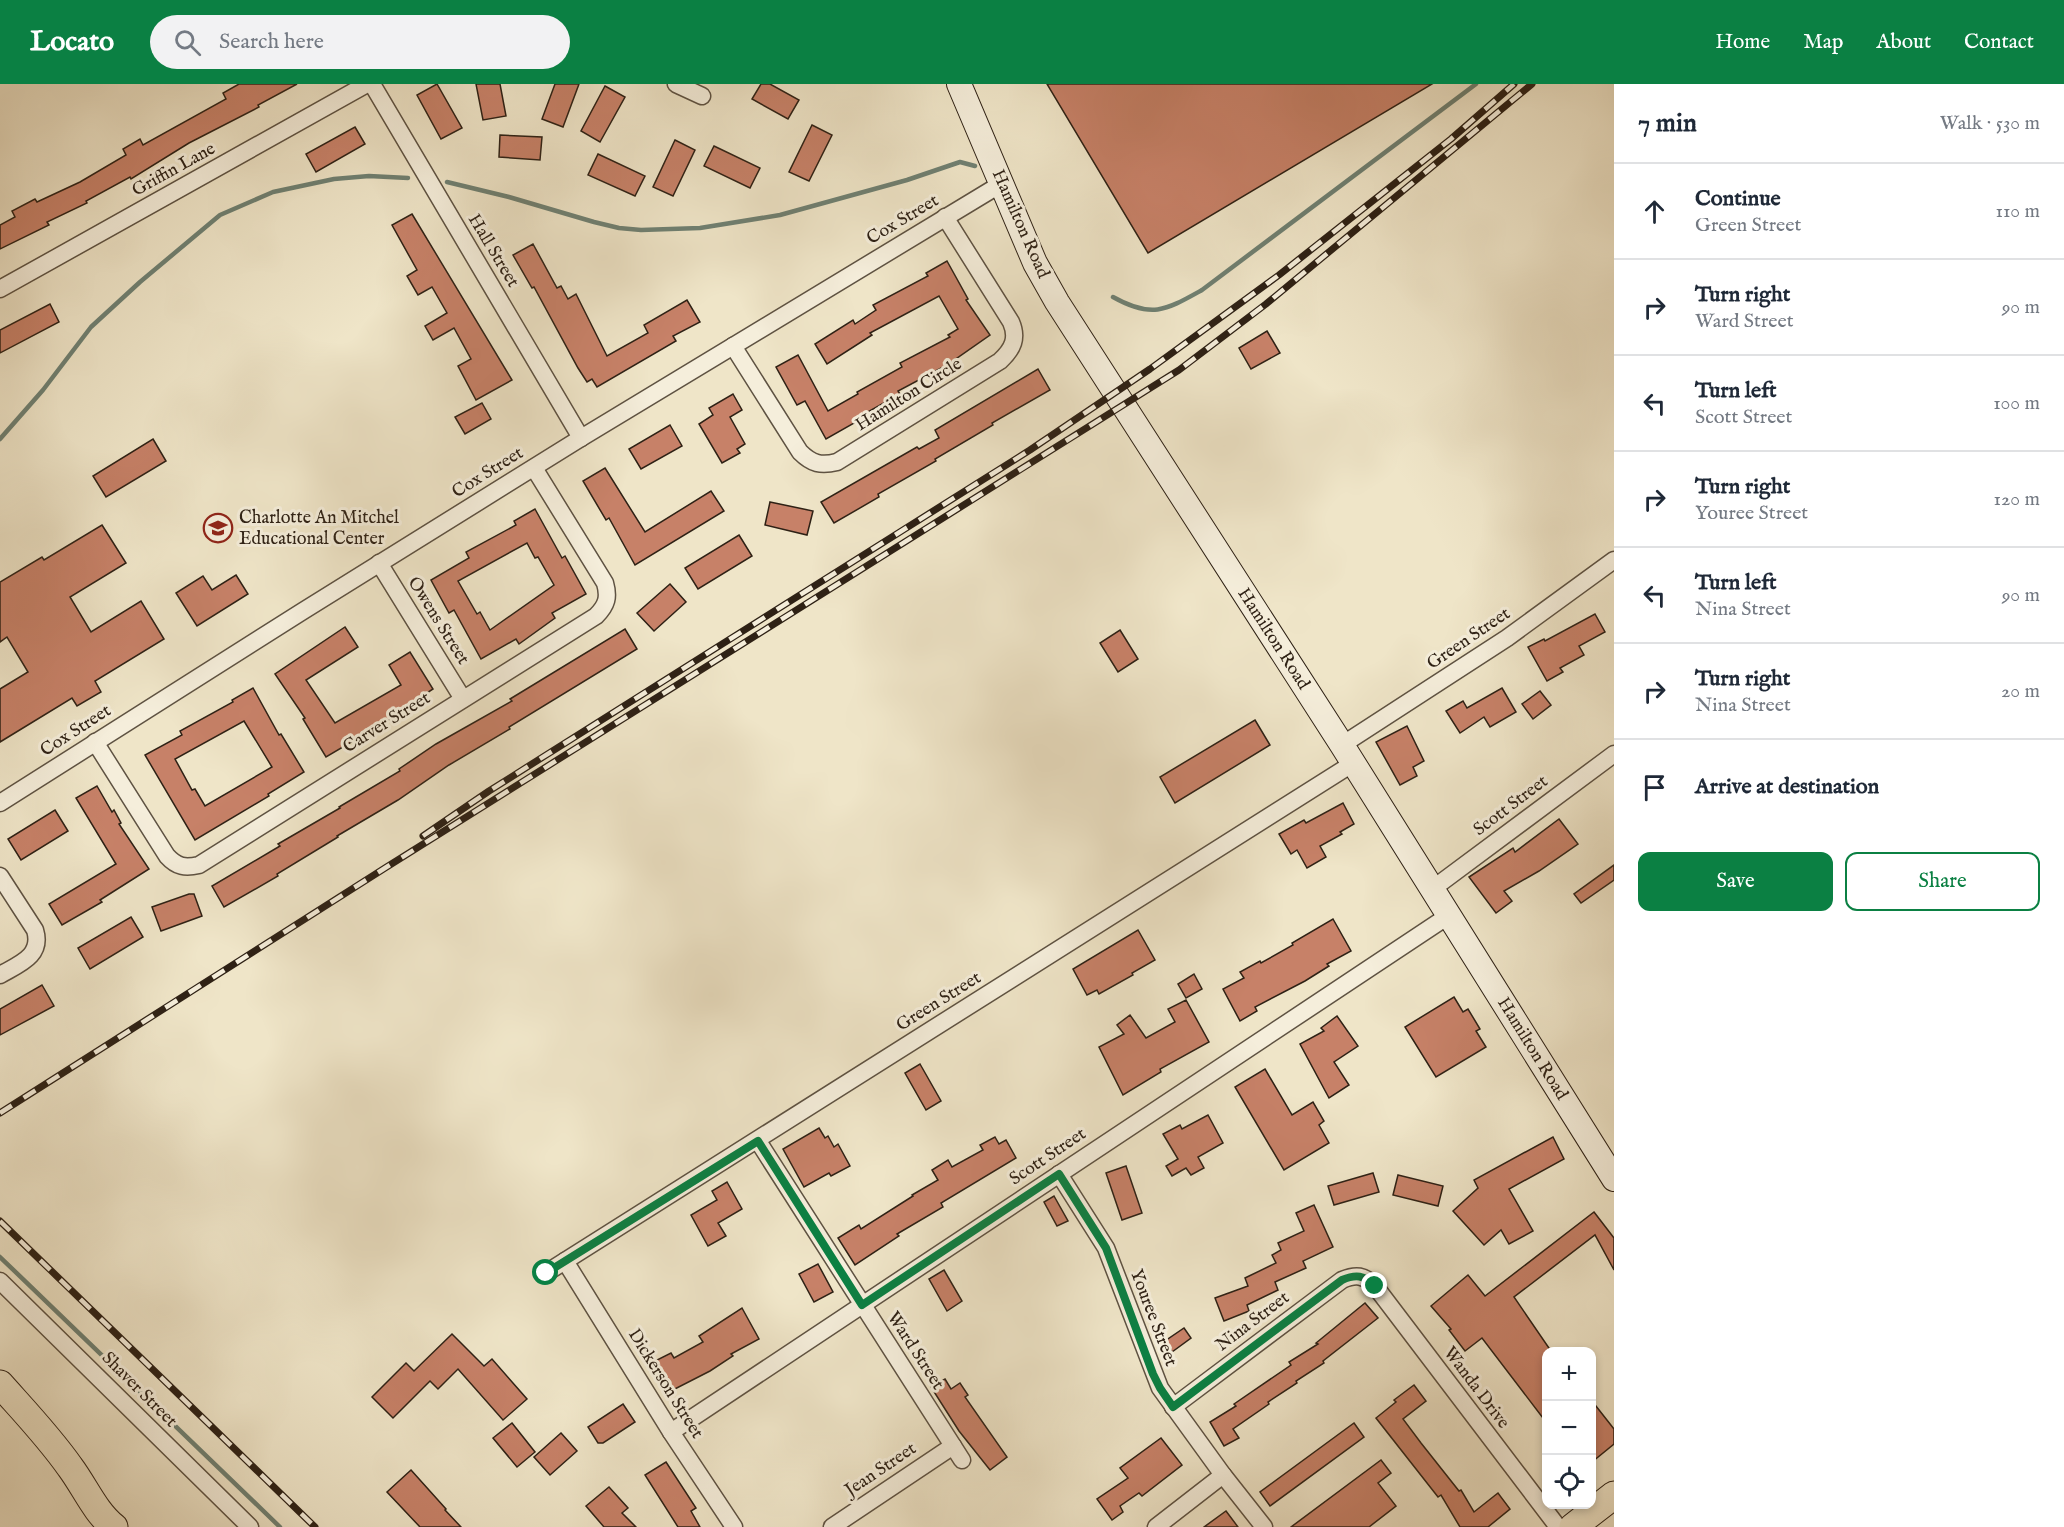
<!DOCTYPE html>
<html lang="en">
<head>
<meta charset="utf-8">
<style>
  :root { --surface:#fff; --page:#f2f2f3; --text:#1f2937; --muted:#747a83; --line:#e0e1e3; --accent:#0b8043 }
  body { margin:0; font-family:"IM FELL English",serif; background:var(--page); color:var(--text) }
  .controls { position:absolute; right:18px; bottom:18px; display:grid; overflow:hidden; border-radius:12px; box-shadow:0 3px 9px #0003 }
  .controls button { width:54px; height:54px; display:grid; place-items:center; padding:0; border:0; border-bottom:2px solid var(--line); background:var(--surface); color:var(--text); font:30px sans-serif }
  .stop { position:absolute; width:18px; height:18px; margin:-14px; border:4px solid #0b8043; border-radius:50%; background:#fff }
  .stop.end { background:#0b8043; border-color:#fff; box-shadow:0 2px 6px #0008 }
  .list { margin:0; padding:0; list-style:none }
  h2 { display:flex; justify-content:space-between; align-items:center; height:78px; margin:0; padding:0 24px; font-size:26px }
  h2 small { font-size:20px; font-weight:400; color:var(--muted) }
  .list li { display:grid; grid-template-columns:39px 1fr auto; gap:18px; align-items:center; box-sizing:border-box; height:96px; padding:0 24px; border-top:2px solid var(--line) }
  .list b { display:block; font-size:22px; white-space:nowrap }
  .list p { margin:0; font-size:20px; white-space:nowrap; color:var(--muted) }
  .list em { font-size:20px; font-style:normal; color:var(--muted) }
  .actions { display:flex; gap:12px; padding:18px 24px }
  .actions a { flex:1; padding:14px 0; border:2px solid var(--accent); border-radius:12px; text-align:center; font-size:21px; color:var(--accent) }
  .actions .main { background:var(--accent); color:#fff }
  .icon { flex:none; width:33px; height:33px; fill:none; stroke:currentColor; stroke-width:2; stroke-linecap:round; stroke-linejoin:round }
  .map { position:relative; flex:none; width:1614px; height:1443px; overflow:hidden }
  header { display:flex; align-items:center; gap:36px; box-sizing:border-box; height:84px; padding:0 30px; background:var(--accent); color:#fff }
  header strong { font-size:28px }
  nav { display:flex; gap:33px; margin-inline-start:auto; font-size:21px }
  .search { width:420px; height:54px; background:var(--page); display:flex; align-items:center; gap:15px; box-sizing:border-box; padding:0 21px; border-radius:33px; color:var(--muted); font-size:22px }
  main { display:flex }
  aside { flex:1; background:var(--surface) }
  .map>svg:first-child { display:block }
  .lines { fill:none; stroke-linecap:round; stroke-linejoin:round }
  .stream { stroke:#6f8072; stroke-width:4.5 }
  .building { fill:#c78168; stroke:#2e2115; stroke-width:1.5; fill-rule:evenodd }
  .street-casing { stroke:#5e5242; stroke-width:19 }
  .secondary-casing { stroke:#2e2115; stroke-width:26 }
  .primary-casing { stroke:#2e2115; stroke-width:29 }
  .street { stroke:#f5eedb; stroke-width:16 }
  .secondary { stroke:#f5eedb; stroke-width:24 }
  .primary { stroke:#efe5c8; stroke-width:27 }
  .rail-casing { stroke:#2e2115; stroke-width:7 }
  .rail { stroke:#f5eedb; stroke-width:4.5; stroke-dasharray:14; stroke-linecap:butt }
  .route { stroke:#0b8043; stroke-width:8 }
  .labels { text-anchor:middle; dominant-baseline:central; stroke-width:6; stroke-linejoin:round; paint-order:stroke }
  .street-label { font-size:18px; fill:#2e2115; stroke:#f5eedb }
  .poi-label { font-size:18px; fill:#2e2115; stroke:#f5eedb; text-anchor:start }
</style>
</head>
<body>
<header>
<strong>Locato</strong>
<div class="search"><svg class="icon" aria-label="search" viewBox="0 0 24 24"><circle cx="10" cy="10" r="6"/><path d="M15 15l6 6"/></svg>Search here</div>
<nav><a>Home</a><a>Map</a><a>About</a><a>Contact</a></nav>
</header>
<main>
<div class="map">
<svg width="1614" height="1443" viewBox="0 0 1614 1443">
  <rect width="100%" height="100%" fill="#efe5c8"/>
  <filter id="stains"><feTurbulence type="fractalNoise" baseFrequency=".00333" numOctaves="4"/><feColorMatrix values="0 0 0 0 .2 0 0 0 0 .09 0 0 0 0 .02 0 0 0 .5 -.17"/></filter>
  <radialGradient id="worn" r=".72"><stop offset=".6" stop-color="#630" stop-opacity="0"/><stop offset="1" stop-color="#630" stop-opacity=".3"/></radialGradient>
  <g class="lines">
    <g class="stream">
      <polyline points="447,98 509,113 594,138 619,144 641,146 700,144 780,131 907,96 960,78 975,82"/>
      <path d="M1113 213C1152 235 1166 226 1202 206L1476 0"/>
      <polyline points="0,355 43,306 91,243 140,198 220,131 273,108 334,95 369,92 408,94"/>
      <polyline points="0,1173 280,1443"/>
    </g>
  </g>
  <g class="building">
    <polygon points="239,0 297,0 258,21 259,23 189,59 131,95 130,93 86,117 87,119 47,138 49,141 0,165 0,141 15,133 12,127 35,115 37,118 80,98 126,71 123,65 140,55 143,61 226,15 223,9"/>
    <polygon points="437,0 462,44 441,55 417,11"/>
    <polygon points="476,0 500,0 506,32 483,36"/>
    <polygon points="555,0 579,0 563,43 542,35"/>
    <polygon points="761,0 770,0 799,16 788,35 752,15"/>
    <polygon points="1047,0 1432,0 1148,169"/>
    <polygon points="605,2 625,13 600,58 581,47"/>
    <polygon points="812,41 832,51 809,97 789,88"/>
    <polygon points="355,43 365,60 316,88 306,70"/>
    <polygon points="500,51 542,53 540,76 499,73"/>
    <polygon points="675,56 695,66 673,112 653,103"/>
    <polygon points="714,62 760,84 750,104 704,82"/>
    <polygon points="598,70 645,92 635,112 588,91"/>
    <polygon points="412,130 512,296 476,316 458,282 471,275 454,244 433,256 425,242 447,229 432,203 418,211 407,192 417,186 392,141"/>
    <polygon points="533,160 557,204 561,202 568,215 576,210 607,272 648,249 644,241 687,216 700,238 673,252 676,257 597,303 592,295 587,298 578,284 534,203 532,204 513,171"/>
    <polygon points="947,177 968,215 966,216 990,251 947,281 898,307 900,310 855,335 856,338 826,355 805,317 797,321 776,283 798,271 828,327 858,310 857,308 902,283 900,279 950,253 948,251 958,245 939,212 870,249 872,251 827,280 815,260 853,236 855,240 876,226 873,221 928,192 926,189"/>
    <polygon points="50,220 59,238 0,269 0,246"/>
    <polygon points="1267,247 1280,269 1251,285 1239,264"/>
    <polygon points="1038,285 1050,306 992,339 993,341 935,375 936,377 878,410 879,413 834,439 821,418 917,363 919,365 939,354 935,346"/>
    <polygon points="733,310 742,326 730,333 745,360 737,365 740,369 722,379 699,340 713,331 709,324"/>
    <polygon points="482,319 491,335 465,350 455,333"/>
    <polygon points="670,341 682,362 641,385 629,365"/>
    <polygon points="153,355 166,377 106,413 93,392"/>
    <polygon points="605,384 645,448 711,407 724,427 635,481 609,434 606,436 583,397"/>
    <polygon points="770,418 813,427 807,451 765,441"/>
    <path d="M535 425 562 474 565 472 586 510 552 529 555 534 519 560 516 555 481 575 454 526 449 529 431 496 469 474 466 468 516 441 514 437ZM527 459 535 474 538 473 554 501 490 546 480 528 477 530 458 497Z"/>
    <polygon points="102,441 126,479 70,513 91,548 141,517 164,555 95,597 101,608 77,622 72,614 0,658 0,605 28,588 7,553 0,558 0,498 42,473 44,476"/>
    <polygon points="739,451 752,472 698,505 685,484"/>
    <polygon points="236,491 248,510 197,542 176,509 203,492 212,506"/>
    <polygon points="670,500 686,518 654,547 637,529"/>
    <polygon points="1595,530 1605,548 1579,562 1584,571 1560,584 1563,588 1547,597 1528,563 1544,555 1545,557"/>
    <polygon points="345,543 358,563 306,596 335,639 401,601 389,581 410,568 433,605 398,628 399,630 326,673 303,635 305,634 275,590"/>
    <polygon points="625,545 637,565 509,643 510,645 449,681 398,716 337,752 338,753 277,790 278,792 224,823 212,802 280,762 278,760 340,724 339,723 400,687 399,685 436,660 512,617 510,615"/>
    <polygon points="1120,546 1138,575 1118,588 1100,559"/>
    <path d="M253 604 279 651 281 650 304 688 268 710 269 712 195 756 145 671 182 651 180 647 233 618 232 616ZM244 637 272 683 205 722 195 705 192 706 175 675Z"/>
    <polygon points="1502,604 1516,628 1490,643 1484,633 1460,649 1446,627 1463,617 1467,624"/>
    <polygon points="1540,607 1551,621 1533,635 1522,620"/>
    <polygon points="1255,636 1270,661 1175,719 1160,693"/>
    <polygon points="1407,642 1424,677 1413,683 1417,692 1400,701 1376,658"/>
    <polygon points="97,702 112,728 114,726 121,739 119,740 149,785 100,816 102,818 62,841 49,820 116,780 76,714"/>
    <polygon points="1343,719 1354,740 1340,748 1342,750 1320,762 1326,773 1307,784 1297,766 1291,770 1279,750 1304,736 1306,739"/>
    <polygon points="55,726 68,747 21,776 8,755"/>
    <polygon points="1559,735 1578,760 1539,787 1504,807 1512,817 1496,829 1469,793 1513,764 1515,768"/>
    <polygon points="1614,781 1614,796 1581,819 1574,810"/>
    <polygon points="189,810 194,810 202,832 161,847 152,823"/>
    <polygon points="131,833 143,853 90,885 78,864"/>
    <polygon points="1333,835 1351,867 1327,880 1329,882 1305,897 1255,923 1257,927 1240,937 1223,905 1244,894 1240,888 1260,877 1261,879 1293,861 1292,859"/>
    <polygon points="1138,846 1155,876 1132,889 1133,891 1099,910 1097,906 1087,911 1073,885"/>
    <polygon points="1194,890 1202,905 1186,914 1178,900"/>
    <polygon points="42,901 54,922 0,951 0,925"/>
    <polygon points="1454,913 1463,928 1468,925 1480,945 1476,947 1486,963 1436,993 1405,943"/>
    <polygon points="1186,916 1209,958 1160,985 1161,988 1123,1011 1099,963 1124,950 1117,941 1130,931 1146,954 1175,938 1168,925"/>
    <polygon points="1337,932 1358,962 1334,978 1349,1001 1329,1014 1300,960 1324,947 1321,944"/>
    <polygon points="920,980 941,1017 926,1026 905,989"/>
    <polygon points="1265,985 1292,1031 1313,1018 1324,1037 1319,1041 1329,1059 1284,1086 1235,1003"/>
    <polygon points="1208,1031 1223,1059 1198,1073 1204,1084 1191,1091 1186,1084 1172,1092 1166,1082 1178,1075 1163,1050 1180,1041 1182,1045"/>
    <polygon points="819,1044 825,1054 828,1052 834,1063 838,1060 850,1082 831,1092 829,1089 804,1103 783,1065"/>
    <polygon points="995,1053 999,1060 1006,1056 1016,1074 941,1119 943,1123 897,1150 899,1152 855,1181 838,1154 859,1141 861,1145 913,1112 912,1111 938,1096 932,1086 948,1076 952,1083 983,1066 980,1061"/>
    <polygon points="1553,1053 1564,1075 1509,1105 1533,1147 1509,1160 1501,1146 1484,1161 1453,1127 1478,1104 1474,1096"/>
    <polygon points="1126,1082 1142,1129 1122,1136 1106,1089"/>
    <polygon points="1373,1089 1379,1108 1334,1121 1328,1102"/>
    <polygon points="1398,1091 1443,1102 1438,1122 1393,1111"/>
    <polygon points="727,1098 742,1125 718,1139 726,1152 708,1162 691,1131 717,1116 712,1107"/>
    <polygon points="1054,1112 1068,1137 1057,1142 1044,1118"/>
    <polygon points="1314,1121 1333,1163 1303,1177 1306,1184 1275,1198 1278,1206 1247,1221 1249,1227 1224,1237 1215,1214 1248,1202 1245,1194 1276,1179 1272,1171 1281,1166 1278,1159 1304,1147 1296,1129"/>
    <polygon points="1594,1128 1614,1154 1614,1186 1595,1151 1514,1213 1551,1267 1546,1268 1546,1338 1482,1254 1465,1267 1449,1246 1451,1245 1431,1222 1468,1191 1485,1212"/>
    <polygon points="818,1180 833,1208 814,1218 799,1190"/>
    <polygon points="944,1186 962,1217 947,1227 929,1195"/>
    <polygon points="1365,1219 1378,1234 1323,1277 1324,1279 1296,1297 1297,1299 1268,1318 1269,1320 1233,1345 1239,1354 1224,1362 1210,1338 1236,1322 1234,1320 1291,1281 1289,1278 1318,1260 1316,1259"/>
    <polygon points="742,1224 759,1255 731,1270 733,1272 710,1287 669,1308 653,1278 671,1269 674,1274 703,1258 699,1252"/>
    <polygon points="1184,1244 1191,1254 1172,1268 1165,1257"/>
    <polygon points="452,1250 484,1282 492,1275 527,1315 503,1336 458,1285 438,1305 430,1297 393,1334 372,1313 406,1279 414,1287"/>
    <polygon points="945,1295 951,1305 960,1299 968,1311 965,1313 1007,1373 990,1386 959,1347 931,1303"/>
    <polygon points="1414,1301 1426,1317 1403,1335 1421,1359 1459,1407 1461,1406 1474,1428 1498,1409 1510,1425 1488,1443 1460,1443 1441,1411 1438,1413 1376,1334 1396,1318 1394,1316"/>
    <polygon points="1592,1317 1614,1345 1614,1360 1592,1378"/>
    <polygon points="623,1320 635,1338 603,1359 598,1359 588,1343"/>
    <polygon points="512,1339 535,1368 517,1383 493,1354"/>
    <polygon points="1354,1339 1364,1353 1270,1422 1260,1408"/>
    <polygon points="561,1349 577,1367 550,1391 534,1373"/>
    <polygon points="1161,1354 1182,1381 1142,1412 1139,1409 1120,1422 1123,1428 1112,1436 1097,1415 1128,1394 1120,1384"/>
    <polygon points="1381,1376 1391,1389 1378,1399 1396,1422 1369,1443 1291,1443"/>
    <polygon points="666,1378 696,1424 691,1427 700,1443 678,1443 645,1391"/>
    <polygon points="411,1386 446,1425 445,1426 461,1443 420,1443 387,1408"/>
    <polygon points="609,1403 628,1424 622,1429 636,1443 604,1443 586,1422"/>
    <polygon points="1226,1427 1238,1443 1204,1443"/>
  </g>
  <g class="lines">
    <g class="street-casing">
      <g id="street">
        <polyline points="372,0 581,354"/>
        <polyline points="676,0 702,12"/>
        <polyline points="0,205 367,0"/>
        <path d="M733 262 800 368C812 380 821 382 837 378L1000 277C1013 265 1018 254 1011 238L945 133"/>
        <polyline points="379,479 463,615"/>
        <path d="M95 658 167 772C177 783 185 784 199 781L596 532C607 521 609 513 605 499L534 384"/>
        <polyline points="1342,661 1507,554 1614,476"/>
        <polyline points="0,719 303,527 581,354 1001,100"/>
        <path d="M0 792 35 846C43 872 19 880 0 891"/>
        <polyline points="1431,806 1614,670"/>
        <polyline points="758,1057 962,1376"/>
        <polyline points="1059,1090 1106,1164 1160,1304 1223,1391 1264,1443"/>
        <polyline points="565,1177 671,1348 734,1443"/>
        <polyline points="546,1189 1352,680"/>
        <polyline points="0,1197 250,1443"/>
        <path d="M1173 1323 1342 1196C1356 1190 1364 1191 1375 1202L1558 1443"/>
        <polyline points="671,1348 1448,832"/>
        <polyline points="832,1443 953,1362"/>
        <polyline points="1156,1443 1223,1391"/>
      </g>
    </g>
    <g class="secondary-casing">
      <polyline id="secondary" points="959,0 1035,179 1057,218 1342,661 1614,1095"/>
    </g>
    <g class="primary-casing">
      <g id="primary">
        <path d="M0 1300C24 1327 49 1353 70 1383 85 1403 95 1428 114 1443"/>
        <polyline points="1573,1443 1614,1411"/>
      </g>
    </g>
    <use href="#street" class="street"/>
    <use href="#secondary" class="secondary"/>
    <use href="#primary" class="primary"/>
    <g class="rail-casing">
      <g id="rail">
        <polyline points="423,752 489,707 1030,366 1150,285 1279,191 1451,55 1514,0"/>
        <polyline points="0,1029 385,784 1179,286 1266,220 1532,0"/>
        <polyline points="0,1137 315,1443"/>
      </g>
    </g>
    <use href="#rail" class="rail"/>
  </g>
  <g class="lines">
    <path class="route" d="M546 1189 758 1057 862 1221 1059 1090 1106 1164 1153 1290 1160 1304 1173 1323 1342 1196C1356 1190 1364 1191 1375 1202"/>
  </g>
  <defs>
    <g id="school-ring" transform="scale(1.5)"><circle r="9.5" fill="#f5eedb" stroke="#8f2418" stroke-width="1.5"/><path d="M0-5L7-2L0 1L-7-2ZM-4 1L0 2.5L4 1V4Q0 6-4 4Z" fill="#8f2418"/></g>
  </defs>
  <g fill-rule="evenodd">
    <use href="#school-ring" x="218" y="444"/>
  </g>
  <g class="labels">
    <g class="street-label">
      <text transform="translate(174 86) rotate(-29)">Griffin Lane</text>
      <text transform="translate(903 136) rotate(-31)">Cox Street</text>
      <text transform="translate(1020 140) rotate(66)">Hamilton Road</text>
      <text transform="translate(493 167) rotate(59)">Hall Street</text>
      <text transform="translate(909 311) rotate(-32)">Hamilton Circle</text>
      <text transform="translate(488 389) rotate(-32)">Cox Street</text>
      <text transform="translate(438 537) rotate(58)">Owens Street</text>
      <text transform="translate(1273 555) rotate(57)">Hamilton Road</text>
      <text transform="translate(1469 555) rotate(-34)">Green Street</text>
      <text transform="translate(387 639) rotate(-32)">Carver Street</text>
      <text transform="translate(76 647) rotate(-33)">Cox Street</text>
      <text transform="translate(1511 722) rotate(-37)">Scott Street</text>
      <text transform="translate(939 918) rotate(-32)">Green Street</text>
      <text transform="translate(1532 965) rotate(58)">Hamilton Road</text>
      <text transform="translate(1048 1073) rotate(-34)">Scott Street</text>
      <text transform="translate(1153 1234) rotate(69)">Youree Street</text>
      <text transform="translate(1253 1238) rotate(-37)">Nina Street</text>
      <text transform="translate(915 1267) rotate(57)">Ward Street</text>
      <text transform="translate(665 1300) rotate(58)">Dickerson Street</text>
      <text transform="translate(1476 1304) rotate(53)">Wanda Drive</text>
      <text transform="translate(139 1306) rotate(45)">Shaver Street</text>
      <text transform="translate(881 1386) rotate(-34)">Jean Street</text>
    </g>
    <g class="poi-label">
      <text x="239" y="434">Charlotte An Mitchel<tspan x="239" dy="21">Educational Center</tspan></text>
    </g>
  </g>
  <rect width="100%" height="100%" filter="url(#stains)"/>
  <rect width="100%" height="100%" fill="url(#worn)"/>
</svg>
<div class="controls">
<button>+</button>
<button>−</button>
<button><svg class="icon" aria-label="locate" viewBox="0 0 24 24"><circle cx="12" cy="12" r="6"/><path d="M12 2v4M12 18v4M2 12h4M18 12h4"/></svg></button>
</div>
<div class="stop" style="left:546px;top:1189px"></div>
<div class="stop end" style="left:1375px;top:1202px"></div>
</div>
<aside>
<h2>7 min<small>Walk · 530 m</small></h2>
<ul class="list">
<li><svg class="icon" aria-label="ahead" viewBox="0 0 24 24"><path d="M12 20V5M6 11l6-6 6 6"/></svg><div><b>Continue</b><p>Green Street</p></div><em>110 m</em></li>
<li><svg class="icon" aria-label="right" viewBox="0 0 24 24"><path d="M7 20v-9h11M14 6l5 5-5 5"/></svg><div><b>Turn right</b><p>Ward Street</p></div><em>90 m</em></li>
<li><svg class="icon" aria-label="left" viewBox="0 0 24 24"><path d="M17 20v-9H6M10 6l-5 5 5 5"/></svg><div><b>Turn left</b><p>Scott Street</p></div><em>100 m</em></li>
<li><svg class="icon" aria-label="right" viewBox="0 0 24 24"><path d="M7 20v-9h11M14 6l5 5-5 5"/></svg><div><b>Turn right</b><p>Youree Street</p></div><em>120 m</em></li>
<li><svg class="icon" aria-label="left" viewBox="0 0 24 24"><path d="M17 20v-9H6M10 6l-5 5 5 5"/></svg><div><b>Turn left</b><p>Nina Street</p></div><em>90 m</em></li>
<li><svg class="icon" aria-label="right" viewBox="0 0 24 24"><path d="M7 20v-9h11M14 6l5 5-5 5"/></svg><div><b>Turn right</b><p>Nina Street</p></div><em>20 m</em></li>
<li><svg class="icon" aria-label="arrive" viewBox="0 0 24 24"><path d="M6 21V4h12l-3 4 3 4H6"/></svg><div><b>Arrive at destination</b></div></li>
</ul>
<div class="actions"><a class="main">Save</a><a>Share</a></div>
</aside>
</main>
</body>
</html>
